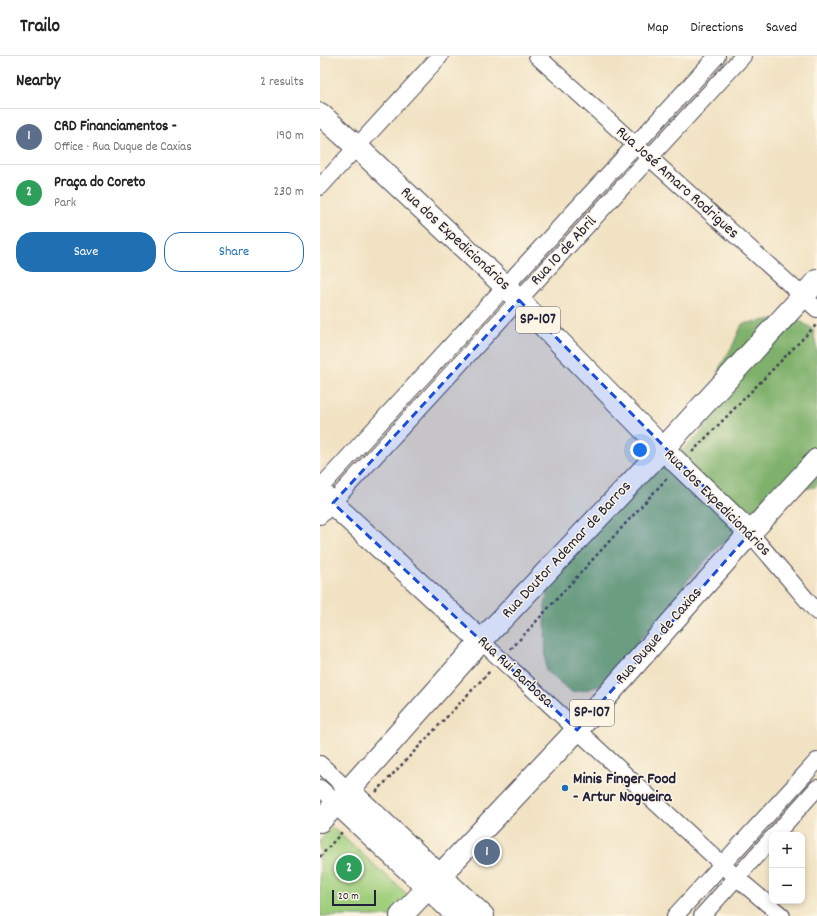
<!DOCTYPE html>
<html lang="en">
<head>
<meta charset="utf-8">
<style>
  :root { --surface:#fff; --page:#f6f6f6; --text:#222; --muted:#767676; --line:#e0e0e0; --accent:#1f6fb2 }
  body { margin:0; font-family:Dekko,sans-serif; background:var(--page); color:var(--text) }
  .controls { position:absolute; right:12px; bottom:12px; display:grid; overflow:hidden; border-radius:8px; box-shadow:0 2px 6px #0003 }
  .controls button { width:36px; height:36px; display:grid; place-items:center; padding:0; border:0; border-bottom:1px solid var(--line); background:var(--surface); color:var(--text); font:20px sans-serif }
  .scale { position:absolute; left:12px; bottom:10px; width:44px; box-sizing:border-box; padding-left:4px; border:2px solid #22223b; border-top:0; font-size:11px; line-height:14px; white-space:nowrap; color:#22223b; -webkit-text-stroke:3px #fcf5e5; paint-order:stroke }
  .you { position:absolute; left:320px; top:394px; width:14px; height:14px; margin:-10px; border:3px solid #fff; border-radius:50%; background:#1a73e8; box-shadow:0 0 0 6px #1a73e833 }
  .badge { display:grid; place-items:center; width:26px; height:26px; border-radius:50%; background:var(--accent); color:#fff; font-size:13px; font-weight:700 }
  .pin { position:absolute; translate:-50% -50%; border:2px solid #fff; box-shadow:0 1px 4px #0006 }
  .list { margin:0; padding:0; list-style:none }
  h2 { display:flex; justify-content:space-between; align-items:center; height:52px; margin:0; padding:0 16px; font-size:17px }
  h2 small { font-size:13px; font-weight:400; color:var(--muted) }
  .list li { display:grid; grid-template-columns:26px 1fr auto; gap:12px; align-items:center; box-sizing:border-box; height:56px; padding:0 16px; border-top:1px solid var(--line) }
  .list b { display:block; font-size:15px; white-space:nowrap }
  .list p { margin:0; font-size:13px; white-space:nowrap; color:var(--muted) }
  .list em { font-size:13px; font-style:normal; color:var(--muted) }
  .actions { display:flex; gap:8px; padding:12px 16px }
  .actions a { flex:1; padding:9px 0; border:1px solid var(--accent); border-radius:16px; text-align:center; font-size:14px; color:var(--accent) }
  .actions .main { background:var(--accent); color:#fff }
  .map { position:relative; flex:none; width:497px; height:860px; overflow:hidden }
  header { display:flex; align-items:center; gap:24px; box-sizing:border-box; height:56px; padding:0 20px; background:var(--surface); border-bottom:1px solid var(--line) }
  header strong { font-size:19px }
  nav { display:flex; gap:22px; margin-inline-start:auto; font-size:14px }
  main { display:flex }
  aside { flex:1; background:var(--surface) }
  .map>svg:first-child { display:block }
  .green { fill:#9fce7c; stroke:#60785c }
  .forest { fill:#7fb16c; stroke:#506a54 }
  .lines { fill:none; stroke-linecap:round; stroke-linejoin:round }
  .street-casing { stroke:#413f4f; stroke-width:18 }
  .secondary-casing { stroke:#413f4f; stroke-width:24 }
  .primary-casing { stroke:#413f4f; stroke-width:24 }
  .path { stroke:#413f4f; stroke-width:2.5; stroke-dasharray:3 3; stroke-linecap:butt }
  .street { stroke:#fff; stroke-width:16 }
  .secondary { stroke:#fff; stroke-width:22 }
  .primary { stroke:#fff; stroke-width:22 }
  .marked { fill:#1d4ed8; fill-opacity:0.2; stroke:#1d4ed8; stroke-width:3; stroke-dasharray:8 5; stroke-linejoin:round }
  .poi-dot { fill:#1f6fb2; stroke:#fcf5e5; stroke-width:1.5 }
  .labels { text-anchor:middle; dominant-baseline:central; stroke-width:3; stroke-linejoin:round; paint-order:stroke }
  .shield { fill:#fcf5e5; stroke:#63616e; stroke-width:1 }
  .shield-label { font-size:15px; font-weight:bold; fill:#22223b }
  .street-label { font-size:16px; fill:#22223b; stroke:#fcf5e5 }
  .poi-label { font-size:16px; font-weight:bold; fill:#22223b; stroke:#fcf5e5; text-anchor:start }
</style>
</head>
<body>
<header>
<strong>Trailo</strong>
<nav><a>Map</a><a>Directions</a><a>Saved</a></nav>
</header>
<main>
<aside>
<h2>Nearby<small>2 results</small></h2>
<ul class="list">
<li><span class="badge" style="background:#5c6f8a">1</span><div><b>CRD Financiamentos -</b><p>Office · Rua Duque de Caxias</p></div><em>190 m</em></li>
<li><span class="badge" style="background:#2e9e5b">2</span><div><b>Praça do Coreto</b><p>Park</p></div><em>230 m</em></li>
</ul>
<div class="actions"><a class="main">Save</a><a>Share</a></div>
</aside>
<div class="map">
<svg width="497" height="860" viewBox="0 0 497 860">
  <rect width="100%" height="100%" fill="#fcf5e5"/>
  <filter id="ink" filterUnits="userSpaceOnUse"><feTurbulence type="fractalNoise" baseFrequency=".025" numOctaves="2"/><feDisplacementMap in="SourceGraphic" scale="8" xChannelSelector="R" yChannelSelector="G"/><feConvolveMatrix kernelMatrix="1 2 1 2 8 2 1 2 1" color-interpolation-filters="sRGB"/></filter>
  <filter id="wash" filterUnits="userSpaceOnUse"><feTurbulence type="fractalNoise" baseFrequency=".012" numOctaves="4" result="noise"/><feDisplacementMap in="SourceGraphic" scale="16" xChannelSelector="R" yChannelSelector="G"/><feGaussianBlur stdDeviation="0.9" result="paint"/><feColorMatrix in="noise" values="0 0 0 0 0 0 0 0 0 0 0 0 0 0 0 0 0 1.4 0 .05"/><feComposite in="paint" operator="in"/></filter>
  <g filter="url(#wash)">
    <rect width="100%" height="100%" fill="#f1e2c3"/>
    <polygon class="green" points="12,771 89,840 70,860 0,860 0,785"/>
    <polygon class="forest" points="472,260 493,273 497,295 497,429 495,431 451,439 441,461 398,491 365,527 357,552 335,569 317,586 308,608 290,626 266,634 252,636 226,615 225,550 230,524 284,463 381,377 391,355 400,311 413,289 422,268"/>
  </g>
  <g filter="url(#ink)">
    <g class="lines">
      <g class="street-casing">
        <g id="street">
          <polyline points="217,0 497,253"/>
          <polyline points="0,131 120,0"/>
          <polyline points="0,432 397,0"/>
          <polyline points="0,460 423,0"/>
          <polyline points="430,477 497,556"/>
          <polyline points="161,585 417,822 462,860"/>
          <polyline points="0,708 28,734"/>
          <polyline points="0,732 17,747"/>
          <polyline points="455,779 497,732"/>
          <polyline points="355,860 497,705"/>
          <polyline points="382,860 452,782"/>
        </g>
      </g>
      <g class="secondary-casing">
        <g id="secondary">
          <polyline points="343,393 497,225"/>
          <polyline points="430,477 497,404"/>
          <polyline points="0,765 17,747"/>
          <polyline points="81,860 108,832"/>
        </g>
      </g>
      <g class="primary-casing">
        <g id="primary">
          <polyline points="0,58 37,91 186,231 343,393 430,477 257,674 108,832"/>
          <polyline points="0,436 161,585"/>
          <polyline points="28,734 163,860"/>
          <polyline points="138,860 17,747 161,585 343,393"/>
        </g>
      </g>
      <g class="path">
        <polyline points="372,396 497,268"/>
        <polyline points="191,593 348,421"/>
        <polyline points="56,736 171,614"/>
        <polyline points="0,801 22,776"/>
      </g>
      <use href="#street" class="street"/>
      <use href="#secondary" class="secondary"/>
      <use href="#primary" class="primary"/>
    </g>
  </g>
  <path class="marked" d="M199 244 430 477 257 674 13 447Z"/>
  <circle class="poi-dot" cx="245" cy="732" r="4"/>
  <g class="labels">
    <g class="shield">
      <rect x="196" y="251" width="44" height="26" rx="3"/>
      <rect x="250" y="644" width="44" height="26" rx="3"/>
    </g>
    <g class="shield-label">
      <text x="218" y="264">SP-107</text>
      <text x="272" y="657">SP-107</text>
    </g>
    <g class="street-label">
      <text transform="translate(357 127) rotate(42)">Rua José Amaro Rodrigues</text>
      <text transform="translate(135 183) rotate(43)">Rua dos Expedicionários</text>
      <text transform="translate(244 195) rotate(-47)">Rua 10 de Abril</text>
      <text transform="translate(397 447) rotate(45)">Rua dos Expedicionários</text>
      <text transform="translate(247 494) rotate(-47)">Rua Doutor Ademar de Barros</text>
      <text transform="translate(339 580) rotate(-49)">Rua Duque de Caxias</text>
      <text transform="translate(195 616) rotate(43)">Rua Rui Barbosa</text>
    </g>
    <g class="poi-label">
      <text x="253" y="723">Minis Finger Food<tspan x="253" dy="18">- Artur Nogueira</tspan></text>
    </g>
  </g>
</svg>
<div class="controls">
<button>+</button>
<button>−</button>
</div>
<div class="scale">20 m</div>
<div class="you"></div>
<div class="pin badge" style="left:167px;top:796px;background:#5c6f8a">1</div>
<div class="pin badge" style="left:29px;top:812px;background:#2e9e5b">2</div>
</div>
</main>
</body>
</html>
